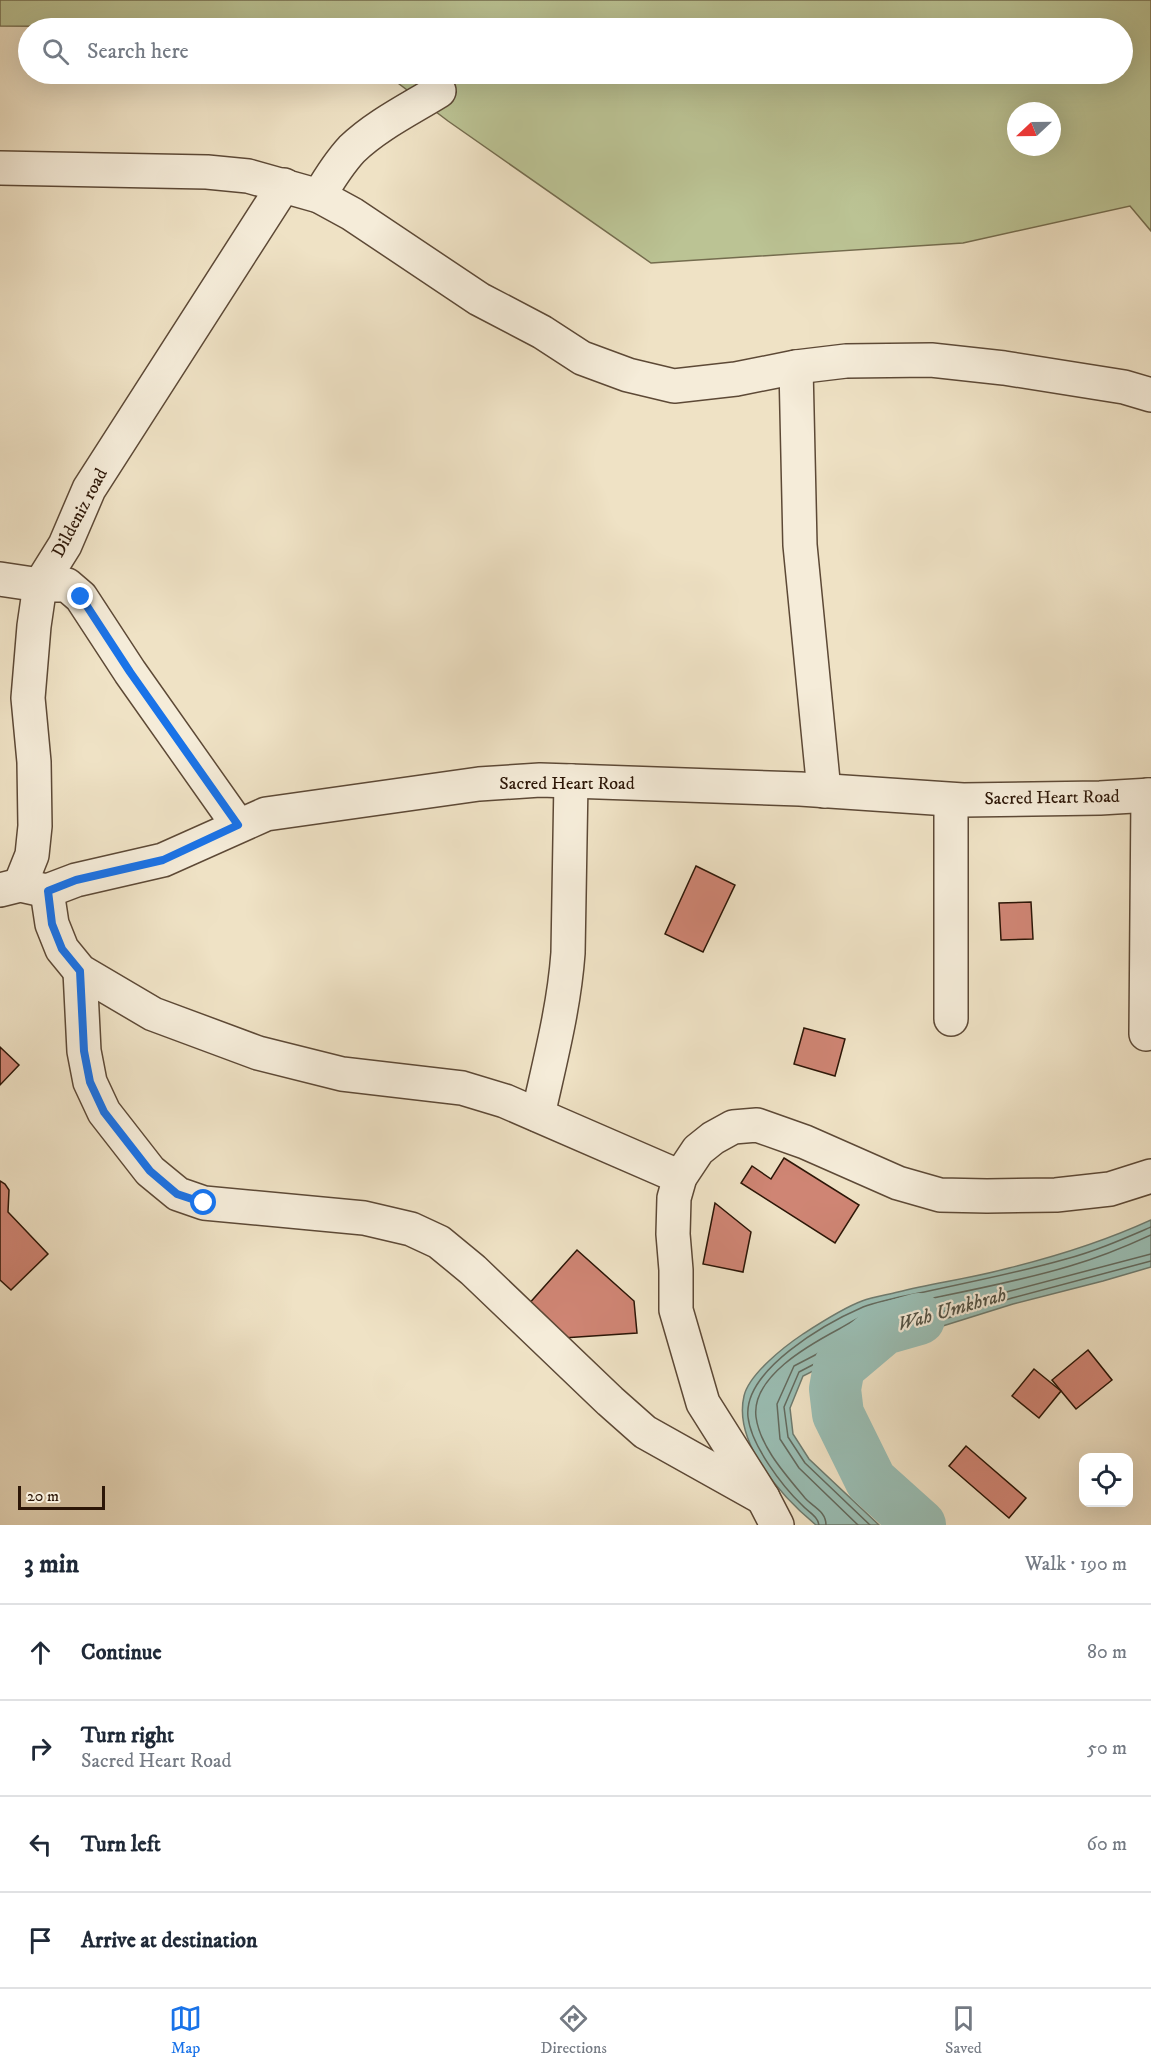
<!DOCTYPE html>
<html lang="en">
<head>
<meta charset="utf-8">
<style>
  :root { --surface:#fff; --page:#f2f2f3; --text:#1f2937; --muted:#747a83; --line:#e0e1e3; --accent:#1a73e8 }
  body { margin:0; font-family:"IM FELL DW Pica",serif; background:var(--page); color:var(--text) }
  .controls { position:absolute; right:18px; bottom:18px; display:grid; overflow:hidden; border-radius:12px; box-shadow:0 6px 24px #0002 }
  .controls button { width:54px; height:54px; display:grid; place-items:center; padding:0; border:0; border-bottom:2px solid var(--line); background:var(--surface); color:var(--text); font:30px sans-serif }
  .compass { position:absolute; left:1007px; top:102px; width:54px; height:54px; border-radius:50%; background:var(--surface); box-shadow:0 6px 24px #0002; rotate:248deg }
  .scale { position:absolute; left:18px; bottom:15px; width:87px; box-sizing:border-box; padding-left:6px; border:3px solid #2c1607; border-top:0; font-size:16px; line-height:21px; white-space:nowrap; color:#2c1607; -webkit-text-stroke:4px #f5ecd9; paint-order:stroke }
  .stop { position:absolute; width:18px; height:18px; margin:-14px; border:4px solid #1a73e8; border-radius:50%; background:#fff }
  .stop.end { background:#1a73e8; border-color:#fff; box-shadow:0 2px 6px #0008 }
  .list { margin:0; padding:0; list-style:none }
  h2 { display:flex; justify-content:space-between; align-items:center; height:78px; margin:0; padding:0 24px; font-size:26px }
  h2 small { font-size:20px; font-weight:400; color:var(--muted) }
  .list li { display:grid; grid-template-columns:39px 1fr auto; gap:18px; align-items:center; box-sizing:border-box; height:96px; padding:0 24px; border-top:2px solid var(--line) }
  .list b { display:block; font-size:22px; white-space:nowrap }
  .list p { margin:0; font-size:20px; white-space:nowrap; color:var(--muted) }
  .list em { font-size:20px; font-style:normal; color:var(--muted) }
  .icon { flex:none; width:33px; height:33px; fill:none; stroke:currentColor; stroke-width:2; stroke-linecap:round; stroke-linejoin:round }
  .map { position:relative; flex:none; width:1151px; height:1525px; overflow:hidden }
  .search { position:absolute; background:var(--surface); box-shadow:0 6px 24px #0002; left:18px; right:18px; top:18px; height:66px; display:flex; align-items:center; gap:15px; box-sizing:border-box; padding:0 21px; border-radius:33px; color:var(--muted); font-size:22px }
  .sheet { height:462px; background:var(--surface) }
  nav { display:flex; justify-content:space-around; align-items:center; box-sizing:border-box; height:84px; border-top:2px solid var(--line); background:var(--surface); font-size:16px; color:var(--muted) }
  nav a { display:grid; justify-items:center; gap:3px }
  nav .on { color:var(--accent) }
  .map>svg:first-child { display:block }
  .green { fill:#bbc394; stroke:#746c4e; stroke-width:1.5; fill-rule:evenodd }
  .water { fill:#9abeb4; stroke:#6e7b6f; stroke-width:1.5 }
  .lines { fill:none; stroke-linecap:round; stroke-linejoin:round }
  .shore { stroke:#636a5e; stroke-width:1.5 }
  .river { stroke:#9abeb4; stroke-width:52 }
  .building { fill:#cf8574; stroke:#2c1607; stroke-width:1.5 }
  .minor-casing { stroke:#5d4936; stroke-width:36 }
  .tertiary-casing { stroke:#5d4936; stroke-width:36 }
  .minor { stroke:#f5ecd9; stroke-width:33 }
  .tertiary { stroke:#f5ecd9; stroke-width:33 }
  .route { stroke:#1a73e8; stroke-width:8 }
  .labels { text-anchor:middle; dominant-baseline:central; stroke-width:4.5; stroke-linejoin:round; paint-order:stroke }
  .street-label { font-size:18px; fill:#2c1607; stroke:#f5ecd9 }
  .water-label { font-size:20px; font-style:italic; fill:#525144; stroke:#f5ecd9 }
</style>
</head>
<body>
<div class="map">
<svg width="1151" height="1525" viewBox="0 0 1151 1525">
  <rect width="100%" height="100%" fill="#efe2c5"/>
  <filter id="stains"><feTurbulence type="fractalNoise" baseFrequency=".00333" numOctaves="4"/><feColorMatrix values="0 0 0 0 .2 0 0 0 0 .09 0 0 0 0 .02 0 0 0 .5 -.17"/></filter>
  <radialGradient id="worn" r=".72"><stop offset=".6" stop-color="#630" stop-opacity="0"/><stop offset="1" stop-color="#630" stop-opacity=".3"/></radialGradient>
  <path class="green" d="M0 0H1151V231L1130 206 963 243 651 263 448 121 386 74H1122V28H326L0 26ZM1016 111H1052V147H1016Z"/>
  <path class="water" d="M1151 1220V1267L1103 1281 1013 1304 866 1350 825 1365 803 1376 790 1408 793 1434 809 1459 879 1525H816C782 1497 733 1443 744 1396 749 1374 785 1346 803 1334 820 1323 843 1308 862 1301 873 1297 886 1295 898 1292 935 1283 972 1278 1009 1268 1058 1256 1105 1241 1151 1220Z"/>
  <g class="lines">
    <g class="shore">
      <path d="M819 1525C818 1516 808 1512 802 1505 782 1486 751 1445 748 1417 743 1370 826 1323 863 1307 884 1299 916 1294 938 1289 981 1280 1024 1271 1066 1259 1096 1251 1123 1239 1151 1227"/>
      <path d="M826 1525C826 1511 813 1507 805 1498 786 1475 760 1447 756 1417 751 1377 809 1345 839 1329 848 1324 857 1318 867 1314 888 1305 915 1302 938 1297 982 1288 1027 1279 1070 1266 1098 1258 1125 1247 1151 1235"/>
      <polyline points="858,1525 799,1468 780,1439 777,1404 794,1366 819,1353 862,1337 1010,1291 1151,1254"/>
      <polyline points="870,1525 805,1463 788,1437 784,1407 799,1372 822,1360 864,1344 1012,1298 1151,1261"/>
    </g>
    <polyline class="river" points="919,1319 884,1329 839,1367 835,1389 838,1414 871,1481 920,1525"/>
  </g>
  <g class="building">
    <polygon points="696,866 735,885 703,952 665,934"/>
    <polygon points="1031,902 1033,939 1001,940 999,903"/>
    <polygon points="804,1028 845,1039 835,1076 794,1064"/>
    <polygon points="0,1047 19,1065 0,1085"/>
    <polygon points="784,1158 859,1205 835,1243 741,1183 752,1166 771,1179"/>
    <polygon points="0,1181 5,1184 9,1190 8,1212 48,1254 11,1290 0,1280"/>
    <polygon points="715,1203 751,1232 743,1272 703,1264"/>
    <polygon points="577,1250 634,1301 637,1333 563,1338 527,1306"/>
    <polygon points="1088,1350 1112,1380 1076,1409 1052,1380"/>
    <polygon points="1034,1369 1061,1391 1039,1418 1012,1396"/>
    <polygon points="966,1446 1026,1498 1009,1518 949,1466"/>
  </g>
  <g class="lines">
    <g class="minor-casing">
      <g id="minor">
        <polyline points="0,168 207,172 248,176 319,196 352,214 479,299 542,332 582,358 628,375 674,386 736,379 796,367 846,361 931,360 1004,368 1124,387 1151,395"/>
        <path d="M319 196C329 179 339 163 352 149 377 125 410 109 439 91"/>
        <polyline points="796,367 800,545 824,791"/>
        <polyline points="0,579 40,585 67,585 81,597 130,672 238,825"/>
        <polyline points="951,800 951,1019"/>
        <polyline points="20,885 32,855 35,826 34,762 28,698 34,626 40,585 65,545 89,489 284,185"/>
        <polyline points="47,891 52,924 62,949 80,971 153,1014 258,1053 342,1074 462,1088 505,1101 680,1177"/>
        <polyline points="80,971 84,1051 90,1082 104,1112 150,1171 178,1194 204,1203 364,1218 411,1229 439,1242 473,1270 610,1401 645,1432 763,1498"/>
        <polyline points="1146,1034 1148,795"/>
        <path d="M538 1115C550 1061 564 1008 568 953L571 781"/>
      </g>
    </g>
    <g class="tertiary-casing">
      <g id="tertiary">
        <polyline points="0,890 20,885 47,891 76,880 163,860 266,814 479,784 540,780 571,781 800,789 963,800 1100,798 1151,795"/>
        <polyline points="777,1525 763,1498 703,1403 676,1310 676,1270 673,1234 674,1198 680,1177 698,1150 713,1138 733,1127 757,1125 805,1142 898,1183 940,1195 987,1196 1056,1195 1110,1189 1151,1176"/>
      </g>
    </g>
    <use href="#minor" class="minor"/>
    <use href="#tertiary" class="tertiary"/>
  </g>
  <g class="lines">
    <polyline class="route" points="81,597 130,672 238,825 163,860 76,880 48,891 52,924 62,949 80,971 84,1051 90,1082 104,1112 150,1171 177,1194 204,1203"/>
  </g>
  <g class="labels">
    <g class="street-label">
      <text transform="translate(80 513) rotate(-62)">Dildeniz road</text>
      <text x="567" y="784">Sacred Heart Road</text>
      <text transform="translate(1052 798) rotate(-1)">Sacred Heart Road</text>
    </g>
    <g class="water-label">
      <text transform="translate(952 1310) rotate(-16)">Wah Umkhrah</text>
    </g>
  </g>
  <rect width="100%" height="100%" filter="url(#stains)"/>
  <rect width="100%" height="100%" fill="url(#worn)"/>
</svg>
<div class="controls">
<button><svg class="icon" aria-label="locate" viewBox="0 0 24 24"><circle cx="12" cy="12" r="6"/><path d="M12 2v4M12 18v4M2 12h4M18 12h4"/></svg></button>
</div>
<svg class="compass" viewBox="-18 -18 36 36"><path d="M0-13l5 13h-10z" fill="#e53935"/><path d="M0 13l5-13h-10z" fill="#747a83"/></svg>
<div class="scale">20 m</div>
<div class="stop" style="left:204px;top:1203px"></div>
<div class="stop end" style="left:81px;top:597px"></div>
<div class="search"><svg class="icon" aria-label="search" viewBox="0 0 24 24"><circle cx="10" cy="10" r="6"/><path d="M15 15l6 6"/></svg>Search here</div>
</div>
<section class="sheet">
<h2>3 min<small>Walk · 190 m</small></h2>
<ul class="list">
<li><svg class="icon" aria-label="ahead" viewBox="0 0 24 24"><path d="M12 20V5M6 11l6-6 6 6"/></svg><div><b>Continue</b></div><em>80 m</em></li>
<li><svg class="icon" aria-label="right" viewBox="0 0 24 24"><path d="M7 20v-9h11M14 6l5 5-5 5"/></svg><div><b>Turn right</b><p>Sacred Heart Road</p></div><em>50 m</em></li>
<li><svg class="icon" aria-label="left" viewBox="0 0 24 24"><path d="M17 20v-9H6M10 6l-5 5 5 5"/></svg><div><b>Turn left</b></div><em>60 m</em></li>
<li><svg class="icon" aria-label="arrive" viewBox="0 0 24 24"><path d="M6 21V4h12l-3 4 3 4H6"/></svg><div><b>Arrive at destination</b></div></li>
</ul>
</section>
<nav>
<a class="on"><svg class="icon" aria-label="map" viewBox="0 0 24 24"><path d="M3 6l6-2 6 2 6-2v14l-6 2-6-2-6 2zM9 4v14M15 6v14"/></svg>Map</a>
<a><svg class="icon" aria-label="directions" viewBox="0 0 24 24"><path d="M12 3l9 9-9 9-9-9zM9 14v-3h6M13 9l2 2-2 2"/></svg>Directions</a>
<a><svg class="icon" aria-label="saved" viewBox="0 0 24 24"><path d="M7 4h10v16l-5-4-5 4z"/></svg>Saved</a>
</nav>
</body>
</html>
